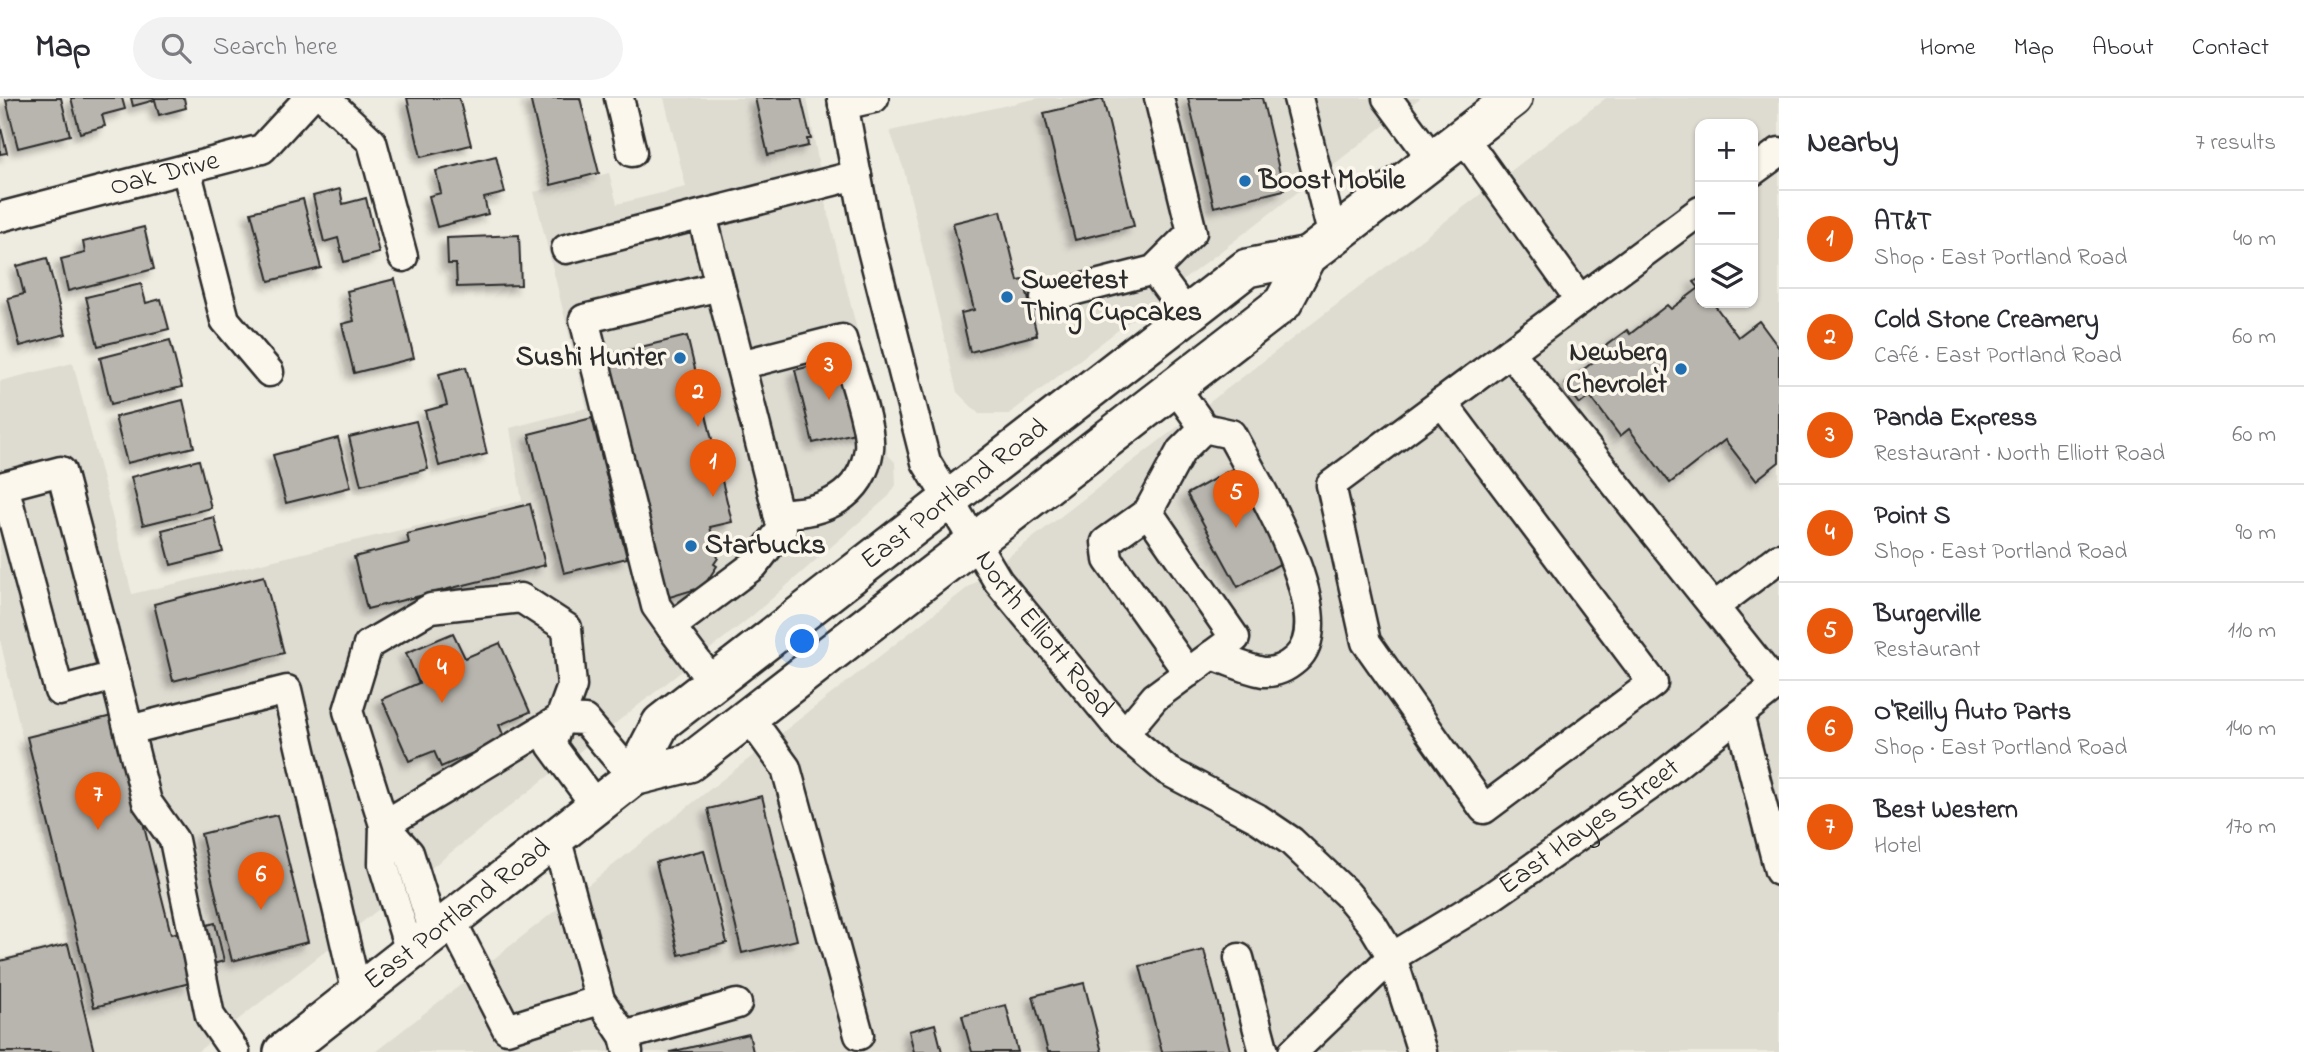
<!DOCTYPE html>
<html lang="en">
<head>
<meta charset="utf-8">
<style>
  :root { --surface:#fff; --page:#f2f2f3; --text:#2b2b33; --muted:#7c7c81; --line:#e1e1e2; --accent:#ea580c }
  body { margin:0; font-family:"Indie Flower",sans-serif; background:var(--page); color:var(--text) }
  .controls { position:absolute; right:21px; top:21px; display:grid; overflow:hidden; border-radius:14px; box-shadow:0 2px 5px #0004 }
  .controls button { width:63px; height:63px; display:grid; place-items:center; padding:0; border:0; border-bottom:2px solid var(--line); background:var(--surface); color:var(--text); font:35px sans-serif }
  .you { position:absolute; left:803px; top:544px; width:24px; height:24px; margin:-18px; border:5px solid #fff; border-radius:50%; background:#1a73e8; box-shadow:0 0 0 10px #1a73e833 }
  .badge { display:grid; place-items:center; width:46px; height:46px; border-radius:50%; background:var(--accent); color:#fff; font-size:23px; font-weight:700 }
  .pin { position:absolute; translate:-50% -58px; filter:drop-shadow(0 2px 4px #0008) }
  .pin::after { content:''; position:absolute; top:37px; width:24px; height:21px; background:inherit; clip-path:polygon(0 0,100% 0,50% 100%) }
  .list { margin:0; padding:0; list-style:none }
  h2 { display:flex; justify-content:space-between; align-items:center; height:91px; margin:0; padding:0 28px; font-size:30px }
  h2 small { font-size:23px; font-weight:400; color:var(--muted) }
  .list li { display:grid; grid-template-columns:46px 1fr auto; gap:21px; align-items:center; box-sizing:border-box; height:98px; padding:0 28px; border-top:2px solid var(--line) }
  .list b { display:block; font-size:26px; white-space:nowrap }
  .list p { margin:0; font-size:23px; white-space:nowrap; color:var(--muted) }
  .list em { font-size:23px; font-style:normal; color:var(--muted) }
  .icon { flex:none; width:38px; height:38px; fill:none; stroke:currentColor; stroke-width:2; stroke-linecap:round; stroke-linejoin:round }
  .map { position:relative; flex:none; width:1779px; height:954px; overflow:hidden }
  header { display:flex; align-items:center; gap:42px; box-sizing:border-box; height:98px; padding:0 35px; background:var(--surface); border-bottom:2px solid var(--line) }
  header strong { font-size:33px }
  nav { display:flex; gap:38px; margin-inline-start:auto; font-size:24px }
  .search { width:490px; height:63px; background:var(--page); display:flex; align-items:center; gap:18px; box-sizing:border-box; padding:0 24px; border-radius:38px; color:var(--muted); font-size:26px }
  main { display:flex }
  aside { flex:1; background:var(--surface) }
  .map>svg:first-child { display:block }
  .built { fill:#dedbd1; fill-rule:evenodd }
  .building { fill:#b8b5ae; stroke:#2b2b2b; stroke-width:2; filter:url(#shadow) }
  .lines { fill:none; stroke-linecap:round; stroke-linejoin:round }
  .minor-casing { stroke:#2b2b2b; stroke-width:33 }
  .major-casing { stroke:#2b2b2b; stroke-width:42 }
  .minor { stroke:#fbf7ec; stroke-width:28 }
  .major { stroke:#fbf7ec; stroke-width:37 }
  .poi-dot { fill:#1f6fb2; stroke:#fbf7ec; stroke-width:2.5 }
  .labels { text-anchor:middle; dominant-baseline:central; stroke-width:7; stroke-linejoin:round; paint-order:stroke }
  .street-label { font-size:28px; fill:#2b2b2b; stroke:#fbf7ec }
  .poi-label { font-size:28px; font-weight:bold; fill:#2b2b2b; stroke:#fbf7ec; text-anchor:start }
</style>
</head>
<body>
<header>
<strong>Map</strong>
<div class="search"><svg class="icon" aria-label="search" viewBox="0 0 24 24"><circle cx="10" cy="10" r="6"/><path d="M15 15l6 6"/></svg>Search here</div>
<nav><a>Home</a><a>Map</a><a>About</a><a>Contact</a></nav>
</header>
<main>
<div class="map">
<svg width="1779" height="954" viewBox="0 0 1779 954">
  <defs>
    <filter id="shadow"><feDropShadow dx="-6" dy="6" stdDeviation="3.5" flood-color="#0004"/></filter>
  </defs>
  <rect width="100%" height="100%" fill="#eeebe0"/>
  <filter id="ink" filterUnits="userSpaceOnUse"><feTurbulence type="fractalNoise" baseFrequency=".0143" numOctaves="2"/><feDisplacementMap in="SourceGraphic" scale="14" xChannelSelector="R" yChannelSelector="G"/><feConvolveMatrix kernelMatrix="1 2 1 2 8 2 1 2 1" color-interpolation-filters="sRGB"/></filter>
  <g filter="url(#ink)">
    <g class="built">
      <polygon points="664,0 807,0 825,103 888,357 895,364 896,387 889,398 752,518 197,954 0,954 0,861 68,844 0,541 0,283 73,265 132,496 522,403 510,330 587,310 534,94 609,75 617,106 686,89"/>
      <polygon points="1039,0 1420,0 1009,316 979,316 957,294 904,72 890,33"/>
      <path d="M1606 0H1779V954H375L931 518ZM1700 26H1753V205H1700Z"/>
    </g>
    <g class="building">
      <polygon points="14,0 61,0 70,37 18,50 6,2"/>
      <polygon points="71,0 122,0 125,11 102,17 105,28 80,35"/>
      <polygon points="131,0 184,0 186,10 159,17 155,2 133,8"/>
      <polygon points="407,0 459,0 471,47 421,59"/>
      <polygon points="530,0 580,0 599,75 551,87"/>
      <polygon points="755,0 801,0 811,41 807,41 808,48 768,57"/>
      <polygon points="1188,0 1262,0 1284,92 1214,109"/>
      <polygon points="1103,1 1134,128 1075,142 1044,15"/>
      <polygon points="0,26 7,55 0,56"/>
      <polygon points="496,58 505,95 484,100 488,116 437,129 429,98 441,95 436,73"/>
      <polygon points="340,91 343,106 366,100 379,155 344,164 338,140 324,144 313,98"/>
      <polygon points="303,101 321,170 269,183 251,114"/>
      <polygon points="1001,113 1018,183 1024,182 1037,237 970,254 961,215 974,212 953,125"/>
      <polygon points="144,129 154,171 68,193 61,161 85,155 83,144"/>
      <polygon points="519,137 521,187 457,189 456,166 448,166 447,140"/>
      <polygon points="47,160 66,236 20,248 8,200 24,196 17,168"/>
      <polygon points="1700,180 1700,205 1713,205 1738,239 1759,223 1779,250 1779,364 1756,382 1725,342 1670,385 1629,331 1620,338 1590,298 1580,306 1565,286 1603,256 1600,252 1627,232 1630,236 1667,207 1671,211 1699,190 1694,184"/>
      <polygon points="395,181 414,260 354,275 342,226 354,223 347,193"/>
      <polygon points="141,186 146,205 161,201 169,231 98,248 86,199"/>
      <polygon points="687,238 732,424 710,429 718,460 714,466 717,468 703,489 663,501 648,439 653,437 607,257"/>
      <polygon points="170,242 182,289 111,306 100,260"/>
      <polygon points="844,260 863,333 813,345 795,272"/>
      <polygon points="466,269 487,356 439,368 425,313 447,307 439,276"/>
      <polygon points="183,302 194,349 127,365 115,319"/>
      <polygon points="592,320 627,460 564,475 529,336"/>
      <polygon points="416,323 428,371 361,387 349,339"/>
      <polygon points="338,340 351,389 286,405 273,357"/>
      <polygon points="199,362 211,410 143,427 131,379"/>
      <polygon points="1234,370 1285,463 1238,489 1187,396"/>
      <polygon points="530,406 545,467 367,511 354,459 409,445 407,436"/>
      <polygon points="214,419 223,454 171,467 162,432"/>
      <polygon points="264,478 284,555 173,583 154,506"/>
      <polygon points="453,535 465,560 500,545 530,614 499,627 505,641 441,669 434,653 409,663 382,601 419,585 406,555"/>
      <polygon points="116,617 171,836 215,825 224,863 187,873 190,885 94,909 27,639"/>
      <polygon points="762,698 797,842 742,855 708,711"/>
      <polygon points="277,717 308,844 232,863 201,736"/>
      <polygon points="704,752 727,845 679,857 656,764"/>
      <polygon points="68,846 94,954 0,954 0,863"/>
      <polygon points="1204,852 1230,952 1162,954 1140,868"/>
      <polygon points="1084,885 1102,954 1048,954 1033,898"/>
      <polygon points="1006,907 1018,954 972,954 962,918"/>
      <polygon points="935,926 942,954 914,954 909,933"/>
      <polygon points="749,936 753,954 670,954"/>
    </g>
    <g class="lines">
      <g class="minor-casing">
        <g id="minor">
          <polyline points="325,0 372,44 403,159"/>
          <polyline points="619,0 632,54"/>
          <path id="s1" d="M842 0 867 132 926 364 974 443 998 483 1124 636 1168 673 1257 720 1291 743 1347 796 1372 826 1392 859 1422 954"/>
          <polyline points="1298,0 1333,139"/>
          <polyline points="1387,0 1433,62"/>
          <polyline points="843,7 874,0"/>
          <polyline points="1463,39 1580,202 1700,113"/>
          <polyline points="186,71 225,222 269,274"/>
          <polyline points="1753,73 1779,54"/>
          <polyline points="702,117 782,431 754,467 671,529 713,585"/>
          <path id="s2" d="M0 119 262 51 309 0"/>
          <polyline points="566,151 857,77"/>
          <polyline points="1154,172 1187,217"/>
          <polyline points="1045,200 1154,172 1192,134 1159,0"/>
          <polyline points="1510,254 1714,509"/>
          <path d="M740 267 842 241C849 266 872 328 869 351 862 399 822 416 778 415"/>
          <path d="M1175 289 1204 330 1231 336C1254 380 1342 520 1296 561 1287 569 1276 575 1263 574 1246 571 1228 562 1212 557"/>
          <polyline points="1442,304 1653,585 1484,711 1366,544 1331,387 1580,202"/>
          <polygon points="61,373 115,578 59,593 4,388"/>
          <polyline points="1148,414 1181,353 1204,330"/>
          <polygon points="521,500 567,530 572,588 560,621 384,727 348,613 368,547 431,510"/>
          <polyline points="671,529 656,508 584,221 720,188"/>
          <polyline points="115,578 147,704 174,742 210,918 235,954"/>
          <polyline points="1776,587 1714,509 1779,460"/>
          <polyline points="1739,617 1779,773"/>
          <polyline points="749,619 786,670 859,937"/>
          <polyline points="129,632 287,592 357,896"/>
          <polyline points="1124,636 1155,599 1235,540 1148,414 1106,444 1108,462 1188,575"/>
          <polyline points="596,708 551,647 560,621 585,622 633,679"/>
          <polyline points="556,739 600,902 624,938 628,954"/>
          <polyline points="451,822 507,931 600,902"/>
          <polyline points="410,854 383,766 384,727 409,755 434,835"/>
          <polyline points="1239,860 1264,954"/>
          <polyline points="624,938 737,906"/>
          <path id="s3" d="M1293 954 1392 859 1488 801 1648 689 1779 585"/>
        </g>
      </g>
      <g class="major-casing">
        <g id="major">
          <polyline points="633,679 689,665 1283,205 1308,158 1513,0"/>
          <path id="s4" d="M283 954 633 679 661 625 1247 170 1308 158"/>
        </g>
      </g>
      <use href="#minor" class="minor"/>
      <use href="#major" class="major"/>
    </g>
  </g>
  <g class="poi-dot">
    <circle cx="1245" cy="83" r="7"/>
    <circle cx="1007" cy="199" r="7"/>
    <circle cx="680" cy="260" r="7"/>
    <circle cx="1681" cy="271" r="7"/>
    <circle cx="691" cy="448" r="7"/>
  </g>
  <g class="labels">
    <g class="street-label">
      <text stroke="none"><textPath href="#s2" startOffset="170">Oak Drive</textPath></text>
      <text stroke="none"><textPath href="#s4" startOffset="878">East Portland Road</textPath></text>
      <text stroke="none"><textPath href="#s1" startOffset="583">North Elliott Road</textPath></text>
      <text stroke="none"><textPath href="#s3" startOffset="374">East Hayes Street</textPath></text>
      <text stroke="none"><textPath href="#s4" startOffset="222">East Portland Road</textPath></text>
    </g>
    <g class="poi-label">
      <text x="1259" y="83">Boost Mobile</text>
      <text x="1021" y="183">Sweetest<tspan x="1021" dy="32">Thing Cupcakes</tspan></text>
      <text x="1667" y="255" text-anchor="end">Newberg<tspan x="1667" dy="32">Chevrolet</tspan></text>
      <text x="666" y="260" text-anchor="end">Sushi Hunter</text>
      <text x="705" y="448">Starbucks</text>
    </g>
  </g>
</svg>
<div class="controls">
<button>+</button>
<button>−</button>
<button><svg class="icon" aria-label="layers" viewBox="0 0 24 24"><path d="M12 4l9 5-9 5-9-5zM3 14l9 5 9-5"/></svg></button>
</div>
<div class="you"></div>
<div class="pin badge" style="left:713px;top:399px">1</div>
<div class="pin badge" style="left:698px;top:329px">2</div>
<div class="pin badge" style="left:829px;top:302px">3</div>
<div class="pin badge" style="left:442px;top:605px">4</div>
<div class="pin badge" style="left:1236px;top:430px">5</div>
<div class="pin badge" style="left:261px;top:812px">6</div>
<div class="pin badge" style="left:98px;top:732px">7</div>
</div>
<aside>
<h2>Nearby<small>7 results</small></h2>
<ul class="list">
<li><span class="badge">1</span><div><b>AT&amp;T</b><p>Shop · East Portland Road</p></div><em>40 m</em></li>
<li><span class="badge">2</span><div><b>Cold Stone Creamery</b><p>Café · East Portland Road</p></div><em>60 m</em></li>
<li><span class="badge">3</span><div><b>Panda Express</b><p>Restaurant · North Elliott Road</p></div><em>60 m</em></li>
<li><span class="badge">4</span><div><b>Point S</b><p>Shop · East Portland Road</p></div><em>90 m</em></li>
<li><span class="badge">5</span><div><b>Burgerville</b><p>Restaurant</p></div><em>110 m</em></li>
<li><span class="badge">6</span><div><b>O'Reilly Auto Parts</b><p>Shop · East Portland Road</p></div><em>140 m</em></li>
<li><span class="badge">7</span><div><b>Best Western</b><p>Hotel</p></div><em>170 m</em></li>
</ul>
</aside>
</main>
</body>
</html>
